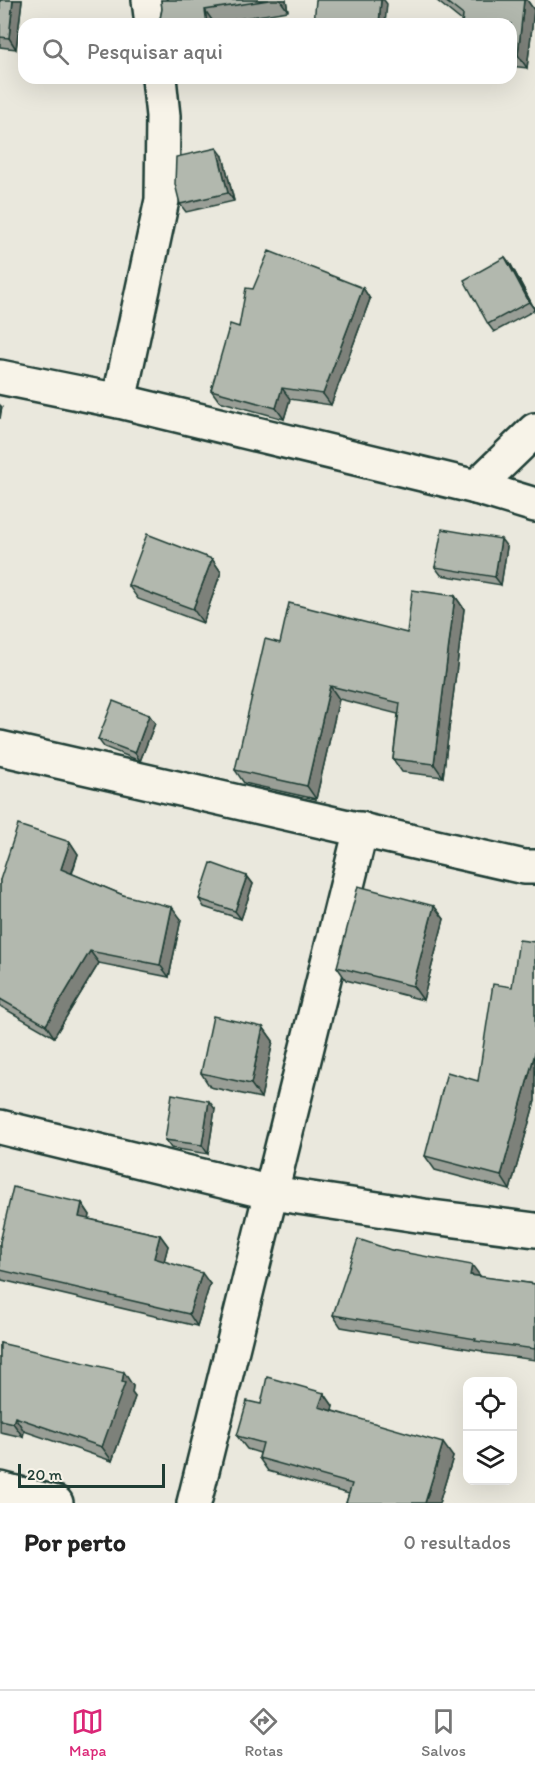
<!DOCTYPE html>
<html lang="pt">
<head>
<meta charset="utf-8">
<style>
  :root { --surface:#fff; --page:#f2f2f2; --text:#222; --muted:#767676; --line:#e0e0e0; --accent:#db2777 }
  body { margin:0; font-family:Itim,sans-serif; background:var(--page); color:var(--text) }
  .controls { position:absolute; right:18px; bottom:18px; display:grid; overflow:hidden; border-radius:12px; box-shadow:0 6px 24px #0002 }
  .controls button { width:54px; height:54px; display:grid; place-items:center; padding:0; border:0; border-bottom:2px solid var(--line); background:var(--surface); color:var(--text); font:30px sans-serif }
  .scale { position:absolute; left:18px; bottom:15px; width:147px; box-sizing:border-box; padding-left:6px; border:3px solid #1f3d34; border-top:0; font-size:16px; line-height:21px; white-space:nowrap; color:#1f3d34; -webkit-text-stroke:4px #f7f3e8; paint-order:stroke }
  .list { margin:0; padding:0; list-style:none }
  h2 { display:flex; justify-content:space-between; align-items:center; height:78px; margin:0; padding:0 24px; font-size:26px }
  h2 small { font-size:20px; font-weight:400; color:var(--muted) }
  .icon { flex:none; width:33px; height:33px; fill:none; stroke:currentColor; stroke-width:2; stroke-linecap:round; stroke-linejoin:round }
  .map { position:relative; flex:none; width:535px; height:1503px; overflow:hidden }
  .search { position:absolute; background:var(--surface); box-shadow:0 6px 24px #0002; left:18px; right:18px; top:18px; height:66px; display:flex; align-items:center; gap:15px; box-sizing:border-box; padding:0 21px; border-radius:18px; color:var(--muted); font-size:22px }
  .sheet { height:186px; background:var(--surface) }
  nav { display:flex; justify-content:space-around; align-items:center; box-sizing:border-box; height:84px; border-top:2px solid var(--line); background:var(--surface); font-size:16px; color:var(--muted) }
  nav a { display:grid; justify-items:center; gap:3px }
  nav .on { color:var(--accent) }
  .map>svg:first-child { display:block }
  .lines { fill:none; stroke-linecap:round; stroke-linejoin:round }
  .street-casing { stroke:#1f3d34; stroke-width:38 }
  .street { stroke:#f7f3e8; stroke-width:33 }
  .wall { fill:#999e96; stroke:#1f3d34; stroke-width:1.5 }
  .shaded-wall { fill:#7d817a; stroke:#1f3d34; stroke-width:1.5 }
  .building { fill:#b2b8ae; stroke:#1f3d34; stroke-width:1.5 }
</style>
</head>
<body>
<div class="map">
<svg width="535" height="1503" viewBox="0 0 535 1503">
  <rect width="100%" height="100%" fill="#eae8dd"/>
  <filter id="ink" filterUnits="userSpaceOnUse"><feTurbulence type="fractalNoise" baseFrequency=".0167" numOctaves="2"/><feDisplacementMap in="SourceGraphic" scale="12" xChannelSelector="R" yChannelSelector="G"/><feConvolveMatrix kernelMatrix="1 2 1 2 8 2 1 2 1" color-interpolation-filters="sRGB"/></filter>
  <g filter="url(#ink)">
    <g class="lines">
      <g class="street-casing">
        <g id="street">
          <polyline points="149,0 152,24"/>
          <polyline points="0,377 119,401 476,487 535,505"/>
          <polyline points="119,401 162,200 163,116 159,78"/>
          <polyline points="476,487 535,430"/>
          <polyline points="0,748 524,867 535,867"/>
          <polyline points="0,1127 272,1193 424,1216 535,1230"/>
          <polyline points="0,1489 56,1503"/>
          <polyline points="194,1503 361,829"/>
        </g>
      </g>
      <use href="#street" class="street"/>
    </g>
    <g class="wall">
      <polygon points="0,0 22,0 16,49 0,47"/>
      <polygon points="161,0 286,0 288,11 214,23 214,24 159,24 162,9"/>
      <polygon points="436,0 527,0 534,10 527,68 511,66 511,24 462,21"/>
      <polygon points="223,156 234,201 186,212 180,204"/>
      <polygon points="505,257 511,265 535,310 494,332 488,324"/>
      <polygon points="363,288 370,299 331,405 290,399 284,419 219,401 211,390 239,327 253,289"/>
      <polygon points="507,547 501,585 441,575 435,567"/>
      <polygon points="212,559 221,572 203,623 138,599 128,585"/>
      <polygon points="455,596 464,609 443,777 402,772 393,759 398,714 339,699 316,799 244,783 235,770 280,643 407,633"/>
      <polygon points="149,715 155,723 140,761 104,747 98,739"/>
      <polygon points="70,842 78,854 72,874 181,919 169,977 99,963 54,1037 0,1006 0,880"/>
      <polygon points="247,876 253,884 241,919 204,907 199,899"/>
      <polygon points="434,906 444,919 423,1000 346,980 337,967"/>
      <polygon points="535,942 535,1101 510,1190 435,1170 425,1156 478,1081 512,987"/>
      <polygon points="263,1027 273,1041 261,1098 210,1087 201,1073"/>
      <polygon points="215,1109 208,1154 171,1148 165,1140"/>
      <polygon points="82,1203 90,1215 89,1219 160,1235 168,1246 164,1261 210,1284 197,1326 2,1280 0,1277 0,1242"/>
      <polygon points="391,1250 480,1277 535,1284 535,1360 484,1353 482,1351 341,1327 333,1315"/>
      <polygon points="0,1343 133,1386 132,1393 135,1397 112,1461 24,1431 23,1437 0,1432"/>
      <polygon points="324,1393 333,1406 332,1411 453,1457 439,1503 346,1503 349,1494 268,1471 259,1458 260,1453 247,1449 237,1436 261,1404"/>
    </g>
    <g class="shaded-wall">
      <polygon points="13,0 22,0 16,49 9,38"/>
      <polygon points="280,0 286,0 288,11"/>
      <polygon points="381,0 384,0 387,4 385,24 379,24"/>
      <polygon points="524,0 527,0 534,10 527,68 518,55"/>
      <polygon points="205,10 214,23 214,24 207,24"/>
      <polygon points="217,148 223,156 234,201 228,193"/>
      <polygon points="505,257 511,265 535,310 529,302"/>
      <polygon points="363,288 370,299 331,405 323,394"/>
      <polygon points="282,388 290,399 284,419 276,408"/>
      <polygon points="0,405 2,407 0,419"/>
      <polygon points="501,539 507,547 501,585 495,577"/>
      <polygon points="212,559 221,572 203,623 193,609"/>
      <polygon points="455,596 464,609 443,777 434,764"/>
      <polygon points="330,686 339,699 316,799 307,786"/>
      <polygon points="149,715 155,723 140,761 135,753"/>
      <polygon points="70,842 78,854 69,881 61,869"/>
      <polygon points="247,876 253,884 241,919 235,911"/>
      <polygon points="434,906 444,919 423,1000 413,986"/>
      <polygon points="172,907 181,919 169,977 160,965"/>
      <polygon points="90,951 99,963 54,1037 46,1025"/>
      <polygon points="263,1027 273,1041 261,1098 251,1084"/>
      <polygon points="535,1053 535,1101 510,1190 501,1176"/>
      <polygon points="209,1101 215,1109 208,1154 202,1145"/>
      <polygon points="82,1203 90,1215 87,1229 79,1217"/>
      <polygon points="160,1235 168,1246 162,1269 154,1258"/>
      <polygon points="472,1265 481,1277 470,1275"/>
      <polygon points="202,1273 210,1284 197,1326 189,1314"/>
      <polygon points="124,1372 133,1386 132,1393 135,1397 112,1461 102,1447 122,1382"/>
      <polygon points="324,1393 333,1406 329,1421 319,1407"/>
      <polygon points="15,1417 24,1431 23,1437 13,1423"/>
      <polygon points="443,1443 453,1457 439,1503 425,1503"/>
    </g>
    <g class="building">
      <polygon points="0,0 13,0 9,38 0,37"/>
      <polygon points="161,0 269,0 205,10 207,24 159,24 162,9"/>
      <polygon points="316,0 381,0 379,24 314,24"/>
      <polygon points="444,0 524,0 518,55 511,54 511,24 462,24 463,15"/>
      <polygon points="217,148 228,193 180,204 175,184 176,157"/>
      <polygon points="269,251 363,288 323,394 282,388 276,408 211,390 230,324 239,327 246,288 253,289"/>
      <polygon points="505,257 529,302 488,324 464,280"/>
      <polygon points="442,529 501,539 495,577 435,567"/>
      <polygon points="147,534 212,559 193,609 128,585"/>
      <polygon points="412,590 455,596 434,764 393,759 400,703 330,686 307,786 235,770 265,639 280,643 289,603 407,633"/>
      <polygon points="113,701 149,715 135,753 98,739"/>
      <polygon points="18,825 70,842 61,869 123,895 172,907 160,965 90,951 46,1025 0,999 0,880"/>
      <polygon points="211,863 247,876 235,911 199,899"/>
      <polygon points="358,886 434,906 413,986 337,967"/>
      <polygon points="519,940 535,942 535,1053 501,1176 425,1156 447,1072 478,1081 493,984 512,987"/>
      <polygon points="213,1016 263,1027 251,1084 201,1073"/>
      <polygon points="172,1094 209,1101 202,1145 165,1140"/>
      <polygon points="13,1187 82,1203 79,1217 160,1235 154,1258 202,1273 189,1314 0,1270 0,1242"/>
      <polygon points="358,1239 391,1250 472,1265 470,1275 535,1284 535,1349 475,1341 476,1339 333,1315"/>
      <polygon points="0,1343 124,1372 122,1382 125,1383 102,1447 15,1417 13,1423 0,1420"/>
      <polygon points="267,1377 324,1393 319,1407 443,1443 425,1503 346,1503 352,1484 259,1458 263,1443 237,1436 247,1401 261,1404"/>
    </g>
  </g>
</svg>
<div class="controls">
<button><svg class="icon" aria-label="locate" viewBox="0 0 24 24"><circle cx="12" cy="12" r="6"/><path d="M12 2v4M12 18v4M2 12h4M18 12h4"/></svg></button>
<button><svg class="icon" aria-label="layers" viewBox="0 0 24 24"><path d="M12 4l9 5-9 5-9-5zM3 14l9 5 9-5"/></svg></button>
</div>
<div class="scale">20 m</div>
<div class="search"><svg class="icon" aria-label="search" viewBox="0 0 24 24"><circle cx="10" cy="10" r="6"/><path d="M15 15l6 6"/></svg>Pesquisar aqui</div>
</div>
<section class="sheet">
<h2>Por perto<small>0 resultados</small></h2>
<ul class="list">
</ul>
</section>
<nav>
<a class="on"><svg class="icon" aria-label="map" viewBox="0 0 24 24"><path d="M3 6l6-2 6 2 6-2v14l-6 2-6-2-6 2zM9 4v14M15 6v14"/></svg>Mapa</a>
<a><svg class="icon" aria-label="directions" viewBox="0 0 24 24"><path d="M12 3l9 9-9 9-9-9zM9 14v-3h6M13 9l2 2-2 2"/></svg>Rotas</a>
<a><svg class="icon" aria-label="saved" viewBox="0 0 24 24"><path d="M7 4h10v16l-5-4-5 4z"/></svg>Salvos</a>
</nav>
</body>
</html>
